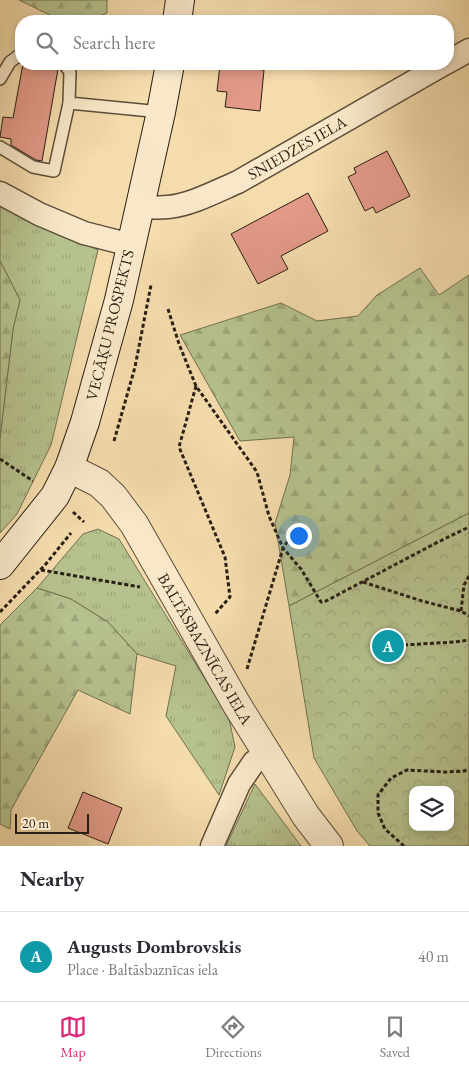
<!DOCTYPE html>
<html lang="en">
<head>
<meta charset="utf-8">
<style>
  :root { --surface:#fff; --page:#f2f2f3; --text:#2b2b33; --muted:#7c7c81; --line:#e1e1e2; --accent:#db2777 }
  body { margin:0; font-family:"EB Garamond",serif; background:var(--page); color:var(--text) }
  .controls { position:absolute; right:15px; bottom:15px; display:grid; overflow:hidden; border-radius:10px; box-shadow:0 2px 8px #0003 }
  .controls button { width:45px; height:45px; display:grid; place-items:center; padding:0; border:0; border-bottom:1px solid var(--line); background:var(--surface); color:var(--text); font:25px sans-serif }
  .scale { position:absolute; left:15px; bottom:12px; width:74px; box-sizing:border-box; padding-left:5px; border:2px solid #291f15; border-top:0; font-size:14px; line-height:18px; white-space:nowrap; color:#291f15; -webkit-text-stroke:4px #f8e8c9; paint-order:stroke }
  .you { position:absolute; left:298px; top:535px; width:18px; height:18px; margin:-12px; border:4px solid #fff; border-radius:50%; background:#1a73e8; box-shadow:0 0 0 8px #1a73e833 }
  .badge { display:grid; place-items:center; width:32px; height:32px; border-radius:50%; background:var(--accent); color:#fff; font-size:16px; font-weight:700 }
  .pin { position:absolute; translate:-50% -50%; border:2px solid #fff; box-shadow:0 1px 5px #0006 }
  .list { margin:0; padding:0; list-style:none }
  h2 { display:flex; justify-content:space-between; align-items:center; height:65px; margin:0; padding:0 20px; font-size:21px }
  h2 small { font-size:16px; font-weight:400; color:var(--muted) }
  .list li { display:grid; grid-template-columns:32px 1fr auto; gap:15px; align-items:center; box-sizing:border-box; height:90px; padding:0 20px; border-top:1px solid var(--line) }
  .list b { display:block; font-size:19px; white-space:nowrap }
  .list p { margin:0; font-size:16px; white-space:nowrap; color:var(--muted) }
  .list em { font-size:16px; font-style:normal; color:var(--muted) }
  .icon { flex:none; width:28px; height:28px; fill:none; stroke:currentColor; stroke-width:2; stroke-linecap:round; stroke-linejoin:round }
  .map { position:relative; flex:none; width:469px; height:846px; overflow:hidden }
  .search { position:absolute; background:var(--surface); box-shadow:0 2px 8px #0003; left:15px; right:15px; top:15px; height:55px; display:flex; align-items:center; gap:12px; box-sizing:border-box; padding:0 18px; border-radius:20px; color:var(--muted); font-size:19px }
  .sheet { height:155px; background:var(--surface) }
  nav { display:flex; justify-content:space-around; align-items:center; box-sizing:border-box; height:70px; border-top:1px solid var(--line); background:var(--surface); font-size:14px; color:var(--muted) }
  nav a { display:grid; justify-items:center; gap:2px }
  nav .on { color:var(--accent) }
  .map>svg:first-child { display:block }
  .grass { fill:url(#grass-tufts); stroke:#707052 }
  .forest { fill:url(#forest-firs); stroke:#707052 }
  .park { fill:url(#park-crowns); stroke:#707052; fill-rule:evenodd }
  .building { fill:#e39a89; stroke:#291f15 }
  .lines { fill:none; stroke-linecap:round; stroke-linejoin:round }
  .service-casing { stroke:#5c4e3b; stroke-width:14 }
  .minor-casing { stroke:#5c4e3b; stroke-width:25 }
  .tertiary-casing { stroke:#5c4e3b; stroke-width:30 }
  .secondary-casing { stroke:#291f15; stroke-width:30 }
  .path { stroke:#291f15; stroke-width:3; stroke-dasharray:4 2.5; stroke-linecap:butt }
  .service { stroke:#f8e8c9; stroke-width:11 }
  .minor { stroke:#f8e8c9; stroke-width:22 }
  .tertiary { stroke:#f8e8c9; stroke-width:28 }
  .secondary { stroke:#f8e8c9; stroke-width:28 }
  .labels { text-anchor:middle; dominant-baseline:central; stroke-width:4; stroke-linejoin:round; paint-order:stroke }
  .street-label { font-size:16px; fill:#291f15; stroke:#f8e8c9 }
</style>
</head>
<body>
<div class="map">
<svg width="469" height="846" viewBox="0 0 469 846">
  <defs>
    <pattern id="grass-tufts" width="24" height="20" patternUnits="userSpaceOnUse" patternTransform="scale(1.25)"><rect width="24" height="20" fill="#b6c28e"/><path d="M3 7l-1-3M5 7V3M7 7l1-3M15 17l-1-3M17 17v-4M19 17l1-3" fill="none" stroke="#9ca67a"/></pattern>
    <pattern id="forest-firs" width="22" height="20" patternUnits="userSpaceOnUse" patternTransform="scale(1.25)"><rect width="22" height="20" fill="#b6c28e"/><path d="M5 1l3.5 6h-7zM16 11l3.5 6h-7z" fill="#9ca67a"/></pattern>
    <pattern id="park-crowns" width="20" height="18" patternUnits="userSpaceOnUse" patternTransform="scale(1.25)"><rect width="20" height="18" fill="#b6c28e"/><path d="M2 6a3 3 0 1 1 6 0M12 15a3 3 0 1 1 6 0" fill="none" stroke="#9ca67a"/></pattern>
  </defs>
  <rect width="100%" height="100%" fill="#f5dcac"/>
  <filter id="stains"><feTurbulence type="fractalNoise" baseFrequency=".004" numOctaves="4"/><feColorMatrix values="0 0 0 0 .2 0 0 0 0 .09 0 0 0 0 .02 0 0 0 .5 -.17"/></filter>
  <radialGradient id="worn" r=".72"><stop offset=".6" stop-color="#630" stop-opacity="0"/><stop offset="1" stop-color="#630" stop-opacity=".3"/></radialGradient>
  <g class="grass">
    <polygon points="0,206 98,250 51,445 17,514 0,533 0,438 13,329 20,300 0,261"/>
    <polygon points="98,529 119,539 229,718 235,747 219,795 166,716 176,666 137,654 108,622 71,599 37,588 83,534"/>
    <polygon points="255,784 301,846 226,846"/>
  </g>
  <g class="forest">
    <polygon points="19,0 107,0 107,13 89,21 62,21"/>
    <polygon points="0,261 20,300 13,329 0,438"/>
    <polygon points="420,268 439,295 469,275 469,513 289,606 275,523 290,475 294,437 240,441 180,335 281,303 317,321 358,316 377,295"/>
    <polygon points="37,588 71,599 108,622 137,654 130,714 78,690 11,810 10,829 0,824 0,625"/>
  </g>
  <path class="park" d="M469 513V846H370L357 831 314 758 289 606ZM413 790H450V827H413Z"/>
  <g class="building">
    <polygon points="23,64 30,64 58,69 42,161 36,160 11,145 11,139 0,137 3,117 13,118"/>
    <polygon points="220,65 264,70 260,111 225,107 227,92 217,91"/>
    <polygon points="387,151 410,196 376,213 373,207 365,211 348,177 356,173 354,168"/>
    <polygon points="308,193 328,231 281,256 288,269 258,284 231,234"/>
    <polygon points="83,792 122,808 108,844 68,828"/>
  </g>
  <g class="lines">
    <g class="service-casing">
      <g id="service">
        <polyline points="64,64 70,72 69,103 161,112"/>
        <polyline points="0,79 10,62 18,56 21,57"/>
        <polyline points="0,147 33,167 54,171 69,103"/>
      </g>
    </g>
    <g class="minor-casing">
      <g id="minor">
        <polyline points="448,62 469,50"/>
        <polyline points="0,193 39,214 84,233 131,245"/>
        <path d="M140 207C149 207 159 208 168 207 191 205 217 191 238 182L444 64"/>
        <polyline points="212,846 239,784 254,762 266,753"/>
      </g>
    </g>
    <g class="tertiary-casing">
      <polyline id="tertiary" points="69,468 99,483 113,496 134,524 237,705 306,816 329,846"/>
    </g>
    <g class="secondary-casing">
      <g id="secondary">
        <polyline points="177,21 180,0"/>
        <polyline points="0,565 55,496 69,468 85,422 119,300 161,112 170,64"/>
      </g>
    </g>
    <g class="path">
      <polyline points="168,309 179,344 196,386 257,472 269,516 283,548 301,569 321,602 326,601 438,542 469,527"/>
      <polyline points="196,386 179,447 225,557 230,597 215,614"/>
      <polyline points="114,441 135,367 151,285"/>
      <polyline points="0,459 33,481"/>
      <polyline points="73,512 84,522"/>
      <polyline points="41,570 140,587"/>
      <polyline points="363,582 422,601 461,611 469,616"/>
      <polyline points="461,611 464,585 469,576"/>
      <polyline points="0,612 45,565 71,533"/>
      <polyline points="404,645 455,642 469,640"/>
      <polyline points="247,669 283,548 298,527"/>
      <polyline points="404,846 385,829 378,813 378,795 391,778 407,770 445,772 464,771 469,769"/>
    </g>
    <use href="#service" class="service"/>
    <use href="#minor" class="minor"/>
    <use href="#tertiary" class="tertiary"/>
    <use href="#secondary" class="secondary"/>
  </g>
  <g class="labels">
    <g class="street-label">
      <text transform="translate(297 148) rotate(-30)">SNIEDZES IELA</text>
      <text transform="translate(110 325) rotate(-76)">VECĀĶU PROSPEKTS</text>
      <text transform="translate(205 649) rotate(60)">BALTĀSBAZNĪCAS IELA</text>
    </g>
  </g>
  <rect width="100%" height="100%" filter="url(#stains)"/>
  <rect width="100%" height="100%" fill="url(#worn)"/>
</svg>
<div class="controls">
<button><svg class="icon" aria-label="layers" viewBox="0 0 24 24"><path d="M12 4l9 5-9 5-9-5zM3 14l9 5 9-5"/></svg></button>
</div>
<div class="scale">20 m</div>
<div class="you"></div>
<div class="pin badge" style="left:388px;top:646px;background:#0f9aa8">A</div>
<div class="search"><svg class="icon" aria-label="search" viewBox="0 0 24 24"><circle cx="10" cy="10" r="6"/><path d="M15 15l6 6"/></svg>Search here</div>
</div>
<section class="sheet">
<h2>Nearby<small></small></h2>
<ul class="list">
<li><span class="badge" style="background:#0f9aa8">A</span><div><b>Augusts Dombrovskis</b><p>Place · Baltāsbaznīcas iela</p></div><em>40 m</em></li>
</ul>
</section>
<nav>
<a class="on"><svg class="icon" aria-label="map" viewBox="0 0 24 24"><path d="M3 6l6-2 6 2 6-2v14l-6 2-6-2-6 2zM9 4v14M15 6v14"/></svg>Map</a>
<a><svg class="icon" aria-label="directions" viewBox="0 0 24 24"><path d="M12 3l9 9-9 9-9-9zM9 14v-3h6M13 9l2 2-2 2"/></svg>Directions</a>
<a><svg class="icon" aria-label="saved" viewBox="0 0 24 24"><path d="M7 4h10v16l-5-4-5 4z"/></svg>Saved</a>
</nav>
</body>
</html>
